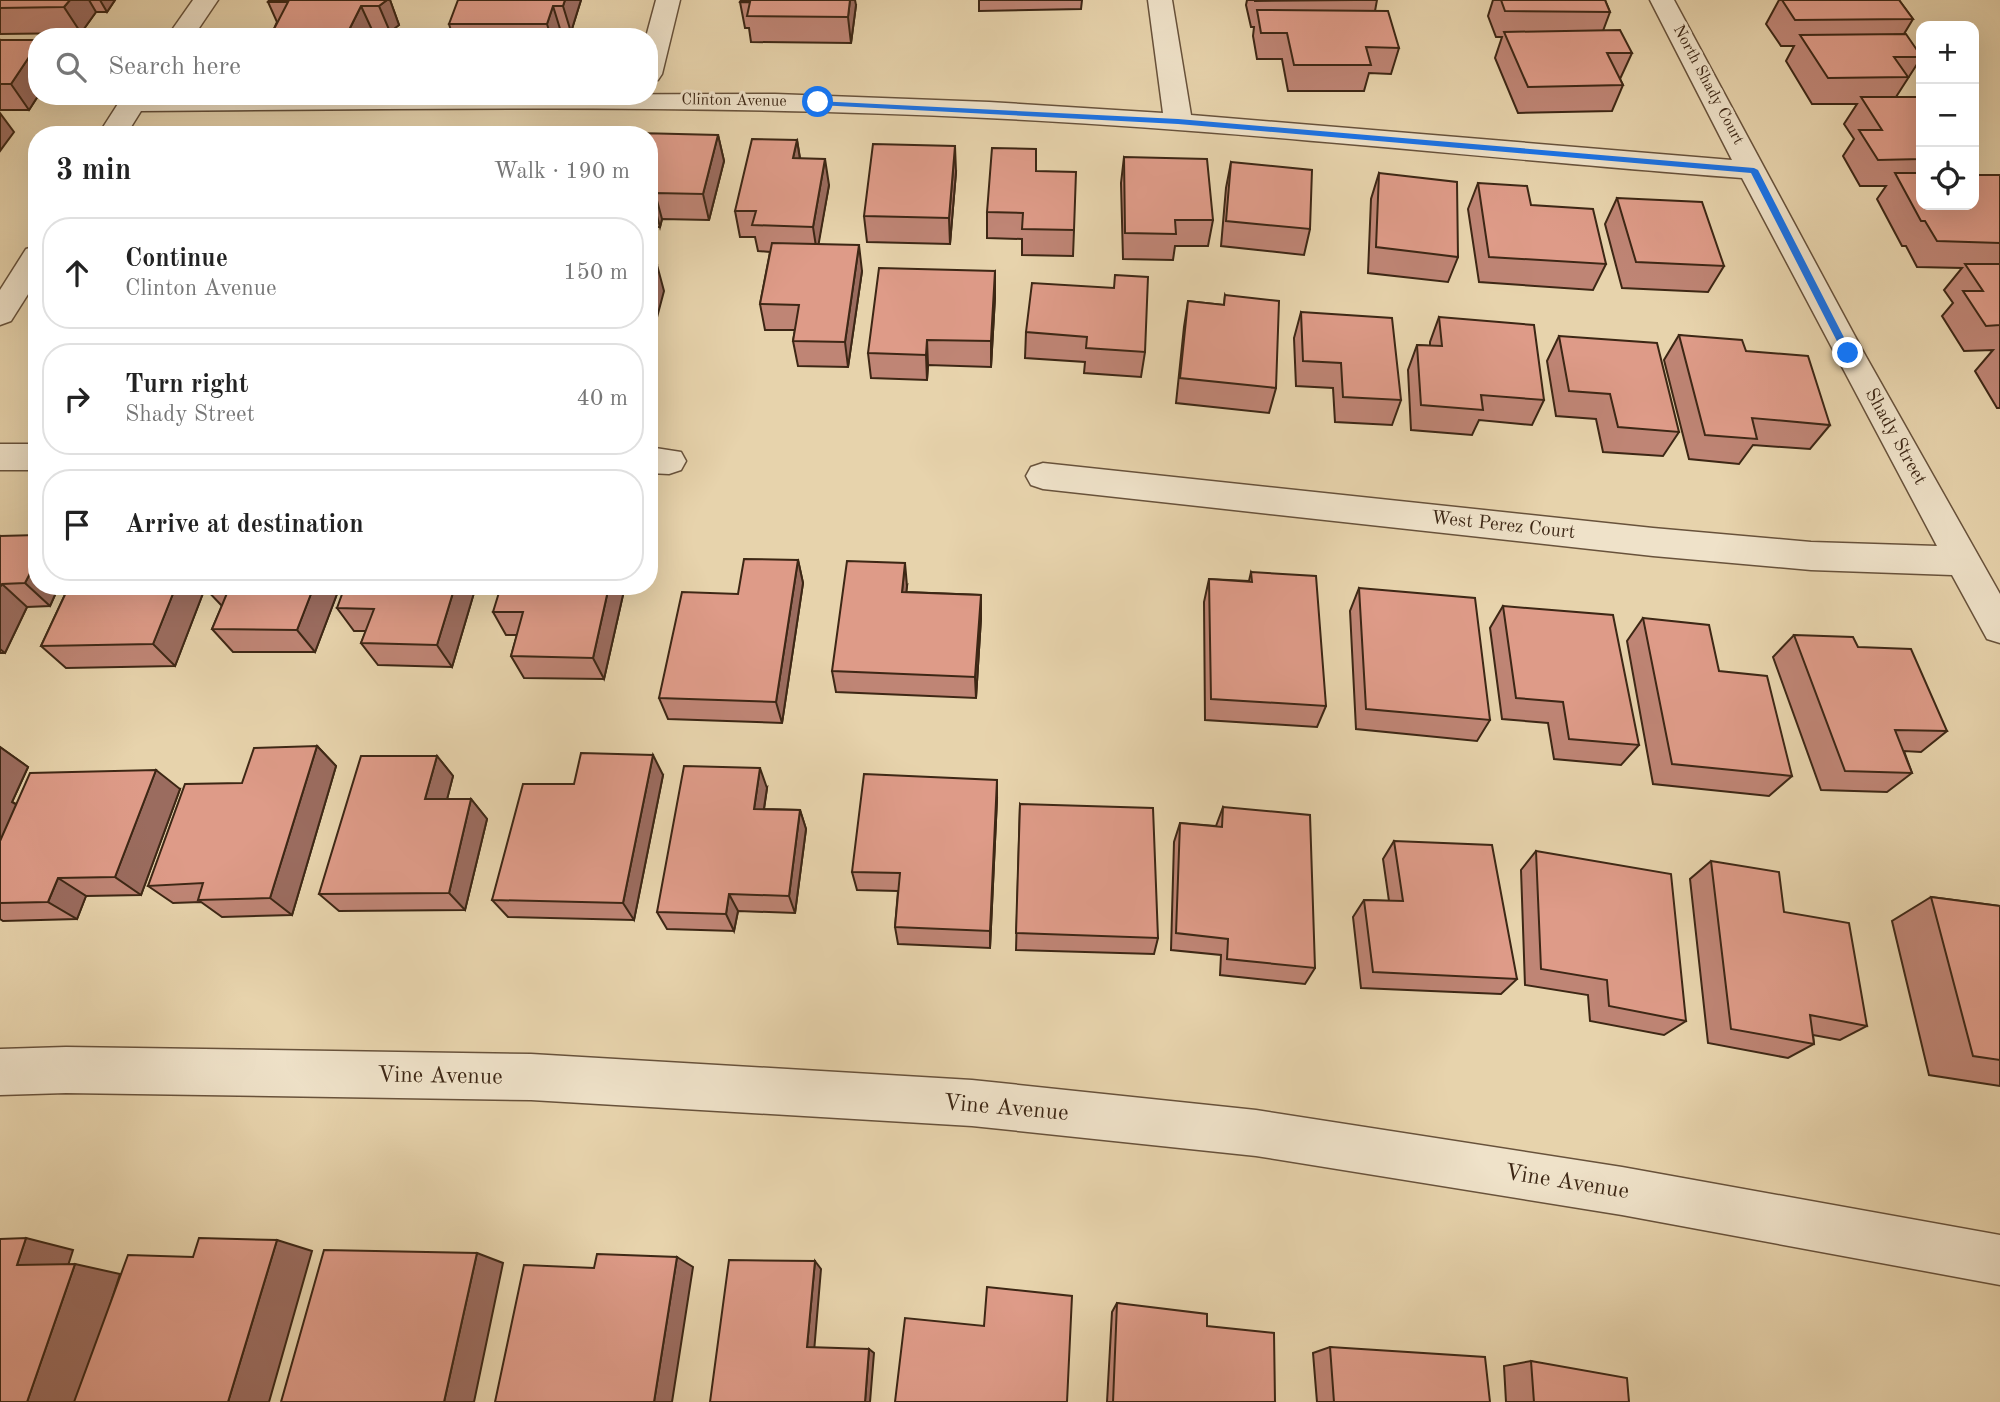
<!DOCTYPE html>
<html lang="en">
<head>
<meta charset="utf-8">
<style>
  :root { --surface:#fff; --page:#f6f6f6; --text:#222; --muted:#767676; --line:#e0e0e0 }
  body { margin:0; font-family:"Old Standard TT",serif; background:var(--page); color:var(--text) }
  .controls { position:absolute; right:21px; top:21px; display:grid; overflow:hidden; border-radius:14px; box-shadow:0 7px 28px #0002 }
  .controls button { width:63px; height:63px; display:grid; place-items:center; padding:0; border:0; border-bottom:2px solid var(--line); background:var(--surface); color:var(--text); font:35px sans-serif }
  .stop { position:absolute; width:21px; height:21px; margin:-16px; border:5px solid #1a73e8; border-radius:50%; background:#fff }
  .stop.end { background:#1a73e8; border-color:#fff; box-shadow:0 2px 7px #0008 }
  .list { margin:0; padding:0; list-style:none }
  h2 { display:flex; justify-content:space-between; align-items:center; height:91px; margin:0; padding:0 28px; font-size:30px }
  h2 small { font-size:23px; font-weight:400; color:var(--muted) }
  .list li { display:grid; grid-template-columns:46px 1fr auto; gap:21px; align-items:center; box-sizing:border-box; height:112px; margin:0 14px 14px; padding:0 14px; border:2px solid var(--line); border-radius:28px }
  .list b { display:block; font-size:26px; white-space:nowrap }
  .list p { margin:0; font-size:23px; white-space:nowrap; color:var(--muted) }
  .list em { font-size:23px; font-style:normal; color:var(--muted) }
  .icon { flex:none; width:38px; height:38px; fill:none; stroke:currentColor; stroke-width:2; stroke-linecap:round; stroke-linejoin:round }
  .map { position:relative; flex:none; width:2000px; height:1402px; overflow:hidden }
  .search { position:absolute; background:var(--surface); box-shadow:0 7px 28px #0002; left:28px; top:28px; width:630px; height:77px; display:flex; align-items:center; gap:18px; box-sizing:border-box; padding:0 24px; border-radius:28px; color:var(--muted); font-size:26px }
  .panel { position:absolute; background:var(--surface); box-shadow:0 7px 28px #0002; left:28px; top:126px; width:630px; height:469px; border-radius:28px }
  .map>svg:first-child { display:block }
  .lines { fill:none; stroke-linecap:round; stroke-linejoin:round }
  .minor-casing { stroke:#68523b; stroke-width:3 }
  .minor { fill:#efe2c9; fill-rule:evenodd }
  .wall { fill:#bf8575; stroke:#3d2715; stroke-width:2 }
  .shaded-wall { fill:#9b6c5f; stroke:#3d2715; stroke-width:2 }
  .building { fill:#de9b88; stroke:#3d2715; stroke-width:2 }
  .route { fill:#1a73e8 }
  .labels { text-anchor:middle; dominant-baseline:central; stroke-width:6; stroke-linejoin:round; paint-order:stroke }
  .far-street-label { font-size:16px; fill:#3d2715; stroke:#efe2c9 }
  .street-label { font-size:19px; fill:#3d2715; stroke:#efe2c9 }
  .near-street-label { font-size:23px; fill:#3d2715; stroke:#efe2c9 }
</style>
</head>
<body>
<div class="map">
<svg width="2000" height="1402" viewBox="0 0 2000 1402">
  <rect width="100%" height="100%" fill="#e7d3ac"/>
  <filter id="stains"><feTurbulence type="fractalNoise" baseFrequency=".00286" numOctaves="4"/><feColorMatrix values="0 0 0 0 .2 0 0 0 0 .09 0 0 0 0 .02 0 0 0 .5 -.17"/></filter>
  <radialGradient id="worn" r=".72"><stop offset=".6" stop-color="#630" stop-opacity="0"/><stop offset="1" stop-color="#630" stop-opacity=".3"/></radialGradient>
  <g class="lines">
    <g class="minor-casing">
      <g id="minor">
        <polygon points="193,0 218,0 193,37 167,37"/>
        <polygon points="656,0 680,0 662,74 658,80 649,82 649,37 646,37"/>
        <path d="M1148 0H1172L1191 115 1732 160 1650 0H1674L1864 353 2000 594V643L1987 639 1952 575 1811 570 1653 556 1043 489 1031 485 1026 476 1031 467 1043 463 1653 528 1811 542 1937 546 1742 178C1490 159 1239 130 987 118 705 104 423 109 141 111L126 135H98L123 96 775 94 989 102 1163 113Z"/>
        <polygon points="37,246 37,280 11,321 0,325 0,290 26,249"/>
        <rect x="0" y="444" width="37" height="26"/>
        <polygon points="649,447 681,452 686,461 681,470 669,474 649,473"/>
        <polygon points="66,1047 531,1054 972,1080 1256,1110 1622,1167 2000,1235 2000,1285 1622,1215 1256,1156 972,1126 531,1100 66,1093 0,1095 0,1049"/>
      </g>
    </g>
    <use href="#minor" class="minor"/>
  </g>
  <g class="wall">
    <polygon points="0,0 115,0 107,12 96,12 81,33 0,34"/>
    <polygon points="390,0 399,25 390,32 373,32 370,37 276,37 273,31 277,22 268,2"/>
    <polygon points="581,0 571,32 561,32 559,37 453,37 449,24"/>
    <polygon points="979,0 1082,0 1081,9 979,11"/>
    <polygon points="1247,0 1377,0 1375,11 1399,48 1391,74 1369,73 1364,91 1288,91 1282,59 1257,59 1253,36 1254,27 1251,27 1246,5"/>
    <polygon points="1493,0 1605,0 1610,12 1603,31 1632,53 1620,79 1623,85 1612,111 1518,113 1495,58 1502,37 1496,37 1488,16"/>
    <polygon points="1779,0 1899,0 1913,19 1904,34 1921,56 1921,58 1896,97 1921,97 1921,205 2000,175 2000,408 1997,408 1975,371 1993,350 1964,351 1942,316 1953,303 1944,290 1962,268 1917,267 1906,246 1902,246 1877,199 1886,186 1860,186 1843,156 1854,139 1844,124 1857,104 1812,104 1786,61 1794,46 1781,46 1766,24"/>
    <polygon points="740,2 856,5 851,43 751,42 749,28 745,28"/>
    <polygon points="0,40 37,96 38,96 29,110 0,110"/>
    <polygon points="649,135 718,135 724,161 709,220 662,219 660,227 649,227"/>
    <polygon points="797,140 800,158 829,185 818,244 862,271 848,367 798,366 793,341 795,330 765,330 760,304 770,252 758,251 755,237 740,237 735,211"/>
    <polygon points="1124,157 1213,220 1208,246 1175,246 1173,260 1123,259 1121,183"/>
    <polygon points="1231,162 1310,229 1304,255 1221,246 1226,188"/>
    <polygon points="1036,171 1074,230 1073,256 1022,255 1022,239 987,238 987,212"/>
    <polygon points="956,172 950,244 867,242 864,216"/>
    <polygon points="1379,173 1458,257 1448,282 1368,273 1371,199"/>
    <polygon points="1478,183 1531,205 1606,264 1593,290 1479,282 1468,209"/>
    <polygon points="1617,198 1724,266 1708,292 1622,288 1605,224"/>
    <polygon points="995,271 995,297 991,367 928,365 927,380 871,378 868,353"/>
    <polygon points="1114,288 1145,352 1141,377 1084,373 1085,362 1025,358 1026,332"/>
    <polygon points="1225,295 1276,388 1269,413 1176,403 1184,327 1188,301 1224,305"/>
    <polygon points="1301,312 1401,400 1392,425 1335,422 1333,388 1296,386 1294,338"/>
    <polygon points="1439,317 1544,400 1532,425 1479,420 1472,435 1411,430 1408,370 1417,345 1430,346 1430,342"/>
    <polygon points="37,329 37,346 31,340"/>
    <polygon points="1679,335 1746,351 1830,425 1810,449 1753,445 1739,464 1689,459 1664,360"/>
    <polygon points="1559,336 1679,432 1663,456 1603,452 1596,419 1556,416 1547,361"/>
    <polygon points="0,536 37,586 59,586 50,606 27,607 5,653 0,653"/>
    <polygon points="798,560 803,583 782,723 668,719 659,698 738,594"/>
    <polygon points="1251,572 1326,706 1317,727 1205,720 1204,602 1209,579 1249,581"/>
    <polygon points="69,586 340,586 315,652 233,652 212,629 222,606 205,588 175,666 66,668 41,646"/>
    <polygon points="476,586 452,667 378,665 361,643 366,631 354,631 337,608"/>
    <polygon points="625,586 604,679 524,678 511,656 517,635 506,635 493,612"/>
    <polygon points="907,586 906,592 981,595 981,618 976,698 836,692 832,671"/>
    <polygon points="1359,588 1490,720 1477,741 1356,729 1350,611"/>
    <polygon points="1503,606 1639,745 1621,765 1554,759 1548,723 1502,719 1490,628"/>
    <polygon points="1643,618 1719,671 1792,776 1769,796 1653,784 1627,641"/>
    <polygon points="1794,635 1947,731 1921,752 1904,751 1912,773 1887,792 1821,790 1773,657"/>
    <polygon points="317,746 336,766 292,915 222,917 201,902 173,903 148,886"/>
    <polygon points="0,747 28,767 12,802 16,804 180,789 141,895 86,896 77,919 3,921 0,919"/>
    <polygon points="437,756 453,776 447,799 471,799 487,819 465,910 339,911 319,894"/>
    <polygon points="663,775 634,920 508,917 492,900 574,784"/>
    <polygon points="767,788 764,809 800,810 806,829 795,913 738,911 734,931 667,929 657,912"/>
    <polygon points="997,799 990,948 898,944 895,927 898,891 857,890 852,872"/>
    <polygon points="1020,804 1158,938 1154,954 1016,950"/>
    <polygon points="1223,807 1315,968 1305,984 1220,975 1221,955 1171,950 1174,842 1180,823 1216,826"/>
    <polygon points="1394,841 1517,979 1501,994 1361,988 1353,917 1364,900 1389,901 1383,859"/>
    <polygon points="1536,851 1686,1021 1664,1035 1590,1021 1588,995 1525,985 1521,870"/>
    <polygon points="1711,861 1784,912 1867,1026 1840,1040 1813,1035 1814,1044 1788,1058 1708,1043 1690,879"/>
    <polygon points="1931,897 2000,906 2000,1086 1929,1075 1892,921"/>
    <polygon points="1117,1303 1207,1326 1275,1402 1107,1402 1112,1312"/>
    <polygon points="1330,1347 1490,1402 1317,1402 1313,1353"/>
    <polygon points="1531,1361 1629,1402 1506,1402 1504,1366"/>
  </g>
  <g class="shaded-wall">
    <polygon points="70,0 89,0 96,12 81,33 64,7"/>
    <polygon points="100,0 115,0 107,12"/>
    <polygon points="387,0 390,0 399,25 390,32 379,6"/>
    <polygon points="565,0 581,0 571,32 563,6"/>
    <polygon points="850,0 855,0 856,5 851,43 848,17"/>
    <polygon points="361,6 373,32 370,37 352,37 349,30"/>
    <polygon points="553,6 561,32 559,37 551,37 547,24"/>
    <polygon points="37,45 37,96 38,96 29,110 11,84"/>
    <polygon points="0,113 14,132 0,151"/>
    <polygon points="718,135 724,161 709,220 703,194"/>
    <polygon points="797,140 801,166 793,158"/>
    <polygon points="955,146 956,172 950,244 949,218"/>
    <polygon points="825,159 829,185 817,253 813,227"/>
    <polygon points="655,193 662,219 660,227 653,201"/>
    <polygon points="859,245 862,271 848,367 845,342"/>
    <polygon points="657,265 664,291 651,340 649,333 649,294"/>
    <polygon points="995,271 995,297 991,367 991,341"/>
    <polygon points="927,340 928,365 927,380 926,355"/>
    <polygon points="37,560 37,586 59,586 50,606 25,583"/>
    <polygon points="798,560 803,583 782,723 776,702"/>
    <polygon points="905,563 907,586 904,615 902,592"/>
    <polygon points="2,584 27,607 5,653 0,649 0,587"/>
    <polygon points="176,586 204,586 205,588 175,666 153,644"/>
    <polygon points="314,586 340,586 315,652 297,630"/>
    <polygon points="455,586 476,586 452,667 437,645"/>
    <polygon points="609,586 625,586 604,679 593,658"/>
    <polygon points="981,595 981,618 976,698 975,677"/>
    <polygon points="317,746 336,766 292,915 270,898"/>
    <polygon points="0,747 28,767 12,802 22,808 0,858"/>
    <polygon points="653,755 663,775 634,920 623,903"/>
    <polygon points="437,756 453,776 442,819 425,799"/>
    <polygon points="760,768 767,788 761,828 754,809"/>
    <polygon points="156,770 180,789 141,895 115,877"/>
    <polygon points="997,780 997,799 990,948 990,931"/>
    <polygon points="471,799 487,819 465,910 449,893"/>
    <polygon points="800,810 806,829 795,913 789,896"/>
    <polygon points="58,878 86,896 77,919 48,902"/>
    <polygon points="729,894 738,911 734,931 726,914"/>
    <polygon points="26,1238 73,1250 65,1275 17,1265"/>
    <polygon points="277,1240 312,1251 269,1402 228,1402"/>
    <polygon points="477,1253 503,1263 474,1402 444,1402"/>
    <polygon points="677,1257 693,1267 672,1402 654,1402"/>
    <polygon points="815,1261 821,1269 814,1352 807,1347"/>
    <polygon points="75,1264 120,1274 79,1402 27,1402"/>
    <polygon points="869,1349 874,1353 870,1402 865,1402"/>
  </g>
  <g class="building">
    <polygon points="0,0 70,0 64,7 0,8"/>
    <polygon points="269,0 387,0 379,6 361,6 349,30 273,31 288,2 268,2"/>
    <polygon points="458,0 565,0 563,6 553,6 547,24 449,24"/>
    <polygon points="741,0 850,0 848,17 747,16 750,2 740,2"/>
    <polygon points="1255,0 1356,0 1255,1"/>
    <polygon points="1501,0 1605,0 1610,12 1505,11"/>
    <polygon points="1782,0 1899,0 1913,19 1795,20"/>
    <polygon points="1257,10 1388,11 1399,48 1366,47 1371,65 1294,65 1287,33 1261,33"/>
    <polygon points="1620,30 1632,53 1607,53 1623,85 1528,87 1504,32"/>
    <polygon points="1906,34 1921,56 1921,57 1894,57 1908,77 1828,78 1800,35"/>
    <polygon points="0,40 37,40 37,45 11,84 0,84"/>
    <polygon points="1861,97 1921,97 1921,159 1878,160 1859,130 1882,130"/>
    <polygon points="276,132 357,133 356,135 274,135"/>
    <polygon points="439,132 485,132 484,135 438,135"/>
    <polygon points="638,133 718,135 703,194 655,193 653,201 649,201 649,135 638,135"/>
    <polygon points="752,139 797,140 793,158 825,159 813,227 752,225 756,211 735,211"/>
    <polygon points="873,144 955,146 949,218 864,216"/>
    <polygon points="992,148 1036,149 1036,171 1076,172 1074,230 1022,229 1023,213 987,212"/>
    <polygon points="1124,157 1207,159 1213,220 1175,220 1176,234 1125,233"/>
    <polygon points="1231,162 1312,170 1310,229 1226,221"/>
    <polygon points="1379,173 1457,182 1458,257 1376,247"/>
    <polygon points="1895,173 1921,173 1921,205 1974,205 1974,175 2000,175 2000,243 1937,241 1925,221 1921,221"/>
    <polygon points="1478,183 1527,186 1531,205 1593,209 1606,264 1489,257"/>
    <polygon points="1617,198 1702,202 1724,266 1636,262"/>
    <polygon points="772,243 859,245 845,342 793,341 799,305 760,304"/>
    <polygon points="1965,264 2000,264 2000,325 1986,326 1963,291 1983,291"/>
    <polygon points="649,265 657,265 649,294"/>
    <polygon points="879,268 995,271 991,341 927,340 926,355 868,353"/>
    <polygon points="1115,275 1148,277 1145,352 1086,348 1087,337 1026,332 1032,283 1114,288"/>
    <polygon points="1225,295 1279,301 1276,388 1180,378 1188,301 1224,305"/>
    <polygon points="1301,312 1392,318 1401,400 1343,397 1341,363 1303,361"/>
    <polygon points="1439,317 1534,325 1544,400 1481,395 1483,410 1421,405 1417,345 1442,346"/>
    <polygon points="37,329 37,340 31,340"/>
    <polygon points="1679,335 1742,340 1746,351 1808,356 1830,425 1752,418 1757,439 1705,435"/>
    <polygon points="1559,336 1657,343 1679,432 1618,427 1610,394 1569,391"/>
    <polygon points="37,535 37,560 25,583 2,584 0,587 0,536"/>
    <polygon points="744,559 798,560 776,702 659,698 682,592 738,594"/>
    <polygon points="847,561 905,563 902,592 981,595 975,677 832,671"/>
    <polygon points="1251,572 1316,576 1326,706 1211,699 1209,579 1252,582"/>
    <polygon points="69,586 176,586 153,644 41,646"/>
    <polygon points="230,586 314,586 297,630 212,629"/>
    <polygon points="345,586 455,586 437,645 361,643 374,609 337,608"/>
    <polygon points="501,586 609,586 593,658 511,656 523,612 493,612"/>
    <polygon points="1359,588 1475,598 1490,720 1366,709"/>
    <polygon points="1503,606 1613,615 1639,745 1569,739 1563,702 1516,698"/>
    <polygon points="1643,618 1709,625 1719,671 1767,676 1792,776 1672,764"/>
    <polygon points="1794,635 1853,637 1858,647 1911,649 1947,731 1895,730 1912,773 1845,771"/>
    <polygon points="317,746 270,898 198,900 203,883 148,886 185,784 242,783 254,748"/>
    <polygon points="581,753 653,755 623,903 492,900 523,784 574,784"/>
    <polygon points="361,756 437,756 425,799 471,799 449,893 319,894"/>
    <polygon points="684,766 760,768 754,809 800,810 789,896 729,894 726,914 657,912"/>
    <polygon points="156,770 115,877 58,878 48,902 0,903 0,841 30,773"/>
    <polygon points="864,774 997,780 990,931 895,927 900,873 852,872"/>
    <polygon points="1020,804 1153,808 1158,938 1016,933"/>
    <polygon points="1223,807 1310,815 1315,968 1227,959 1228,939 1176,933 1180,823 1222,827"/>
    <polygon points="1394,841 1492,845 1517,979 1373,972 1364,900 1403,901"/>
    <polygon points="1536,851 1671,874 1686,1021 1609,1006 1607,980 1541,969"/>
    <polygon points="1711,861 1779,872 1784,912 1849,923 1867,1026 1810,1015 1814,1044 1731,1029"/>
    <polygon points="1931,897 2000,906 2000,1060 1973,1056"/>
    <polygon points="26,1238 17,1265 75,1264 27,1402 0,1402 0,1239"/>
    <polygon points="199,1238 277,1240 228,1402 74,1402 128,1255 193,1257"/>
    <polygon points="324,1250 477,1253 444,1402 281,1402"/>
    <polygon points="597,1254 677,1257 654,1402 495,1402 524,1265 594,1268"/>
    <polygon points="729,1260 815,1261 807,1347 869,1349 865,1402 710,1402"/>
    <polygon points="987,1287 1072,1296 1067,1402 895,1402 905,1318 984,1326"/>
    <polygon points="1117,1303 1207,1314 1207,1326 1274,1333 1275,1402 1113,1402"/>
    <polygon points="1330,1347 1485,1357 1490,1402 1334,1402"/>
    <polygon points="1531,1361 1627,1378 1629,1402 1534,1402"/>
  </g>
  <polygon class="route" points="816,101 1178,119 1754,168 1758,170 1852,353 1848,356 1843,353 1751,173 1178,124 818,105"/>
  <g class="labels">
    <g class="far-street-label">
      <text transform="translate(1708 85) rotate(62)">North Shady Court</text>
      <text transform="translate(734 101) rotate(1)">Clinton Avenue</text>
    </g>
    <g class="street-label">
      <text transform="translate(1895 437) rotate(61)">Shady Street</text>
      <text transform="translate(1503 526) rotate(6)">West Perez Court</text>
    </g>
    <g class="near-street-label">
      <text transform="translate(440 1076) rotate(1)">Vine Avenue</text>
      <text transform="translate(1006 1108) rotate(5)">Vine Avenue</text>
      <text transform="translate(1567 1182) rotate(9)">Vine Avenue</text>
    </g>
  </g>
  <rect width="100%" height="100%" filter="url(#stains)"/>
  <rect width="100%" height="100%" fill="url(#worn)"/>
</svg>
<div class="controls">
<button>+</button>
<button>−</button>
<button><svg class="icon" aria-label="locate" viewBox="0 0 24 24"><circle cx="12" cy="12" r="6"/><path d="M12 2v4M12 18v4M2 12h4M18 12h4"/></svg></button>
</div>
<div class="stop" style="left:818px;top:102px"></div>
<div class="stop end" style="left:1848px;top:353px"></div>
<div class="search"><svg class="icon" aria-label="search" viewBox="0 0 24 24"><circle cx="10" cy="10" r="6"/><path d="M15 15l6 6"/></svg>Search here</div>
<section class="panel">
<h2>3 min<small>Walk · 190 m</small></h2>
<ul class="list">
<li><svg class="icon" aria-label="ahead" viewBox="0 0 24 24"><path d="M12 20V5M6 11l6-6 6 6"/></svg><div><b>Continue</b><p>Clinton Avenue</p></div><em>150 m</em></li>
<li><svg class="icon" aria-label="right" viewBox="0 0 24 24"><path d="M7 20v-9h11M14 6l5 5-5 5"/></svg><div><b>Turn right</b><p>Shady Street</p></div><em>40 m</em></li>
<li><svg class="icon" aria-label="arrive" viewBox="0 0 24 24"><path d="M6 21V4h12l-3 4 3 4H6"/></svg><div><b>Arrive at destination</b></div></li>
</ul>
</section>
</div>
</body>
</html>
